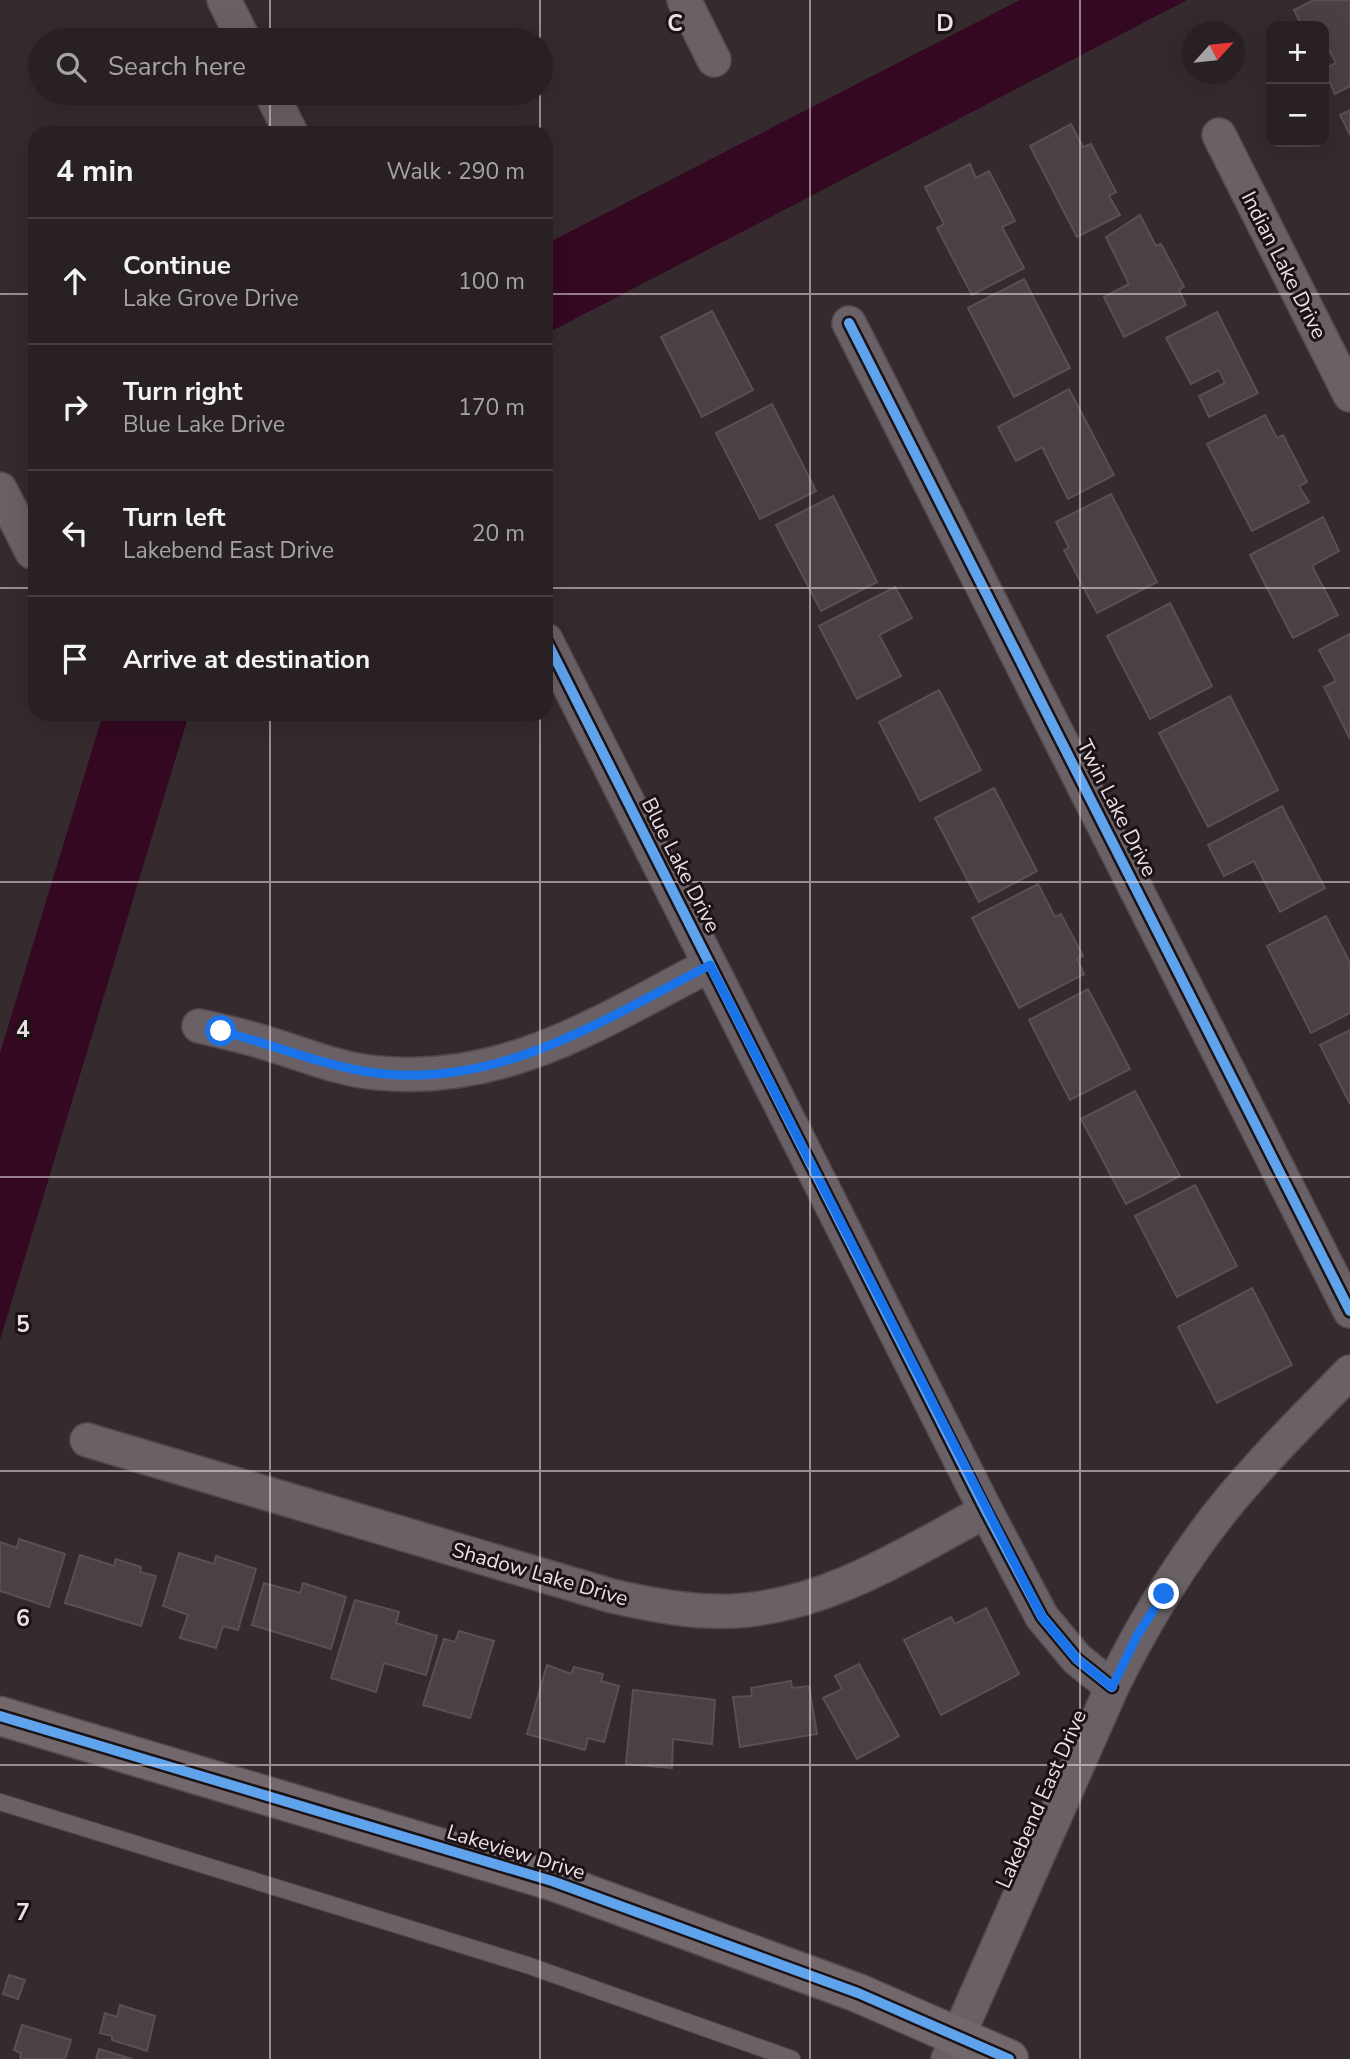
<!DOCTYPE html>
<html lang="en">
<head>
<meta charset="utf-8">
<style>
  :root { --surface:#282023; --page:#30282b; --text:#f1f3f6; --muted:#a5a3a6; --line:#443e41 }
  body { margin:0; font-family:"Nunito Sans",sans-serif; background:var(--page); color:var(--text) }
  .controls { position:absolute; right:21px; top:21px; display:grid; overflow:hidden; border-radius:14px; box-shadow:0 7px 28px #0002 }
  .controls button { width:63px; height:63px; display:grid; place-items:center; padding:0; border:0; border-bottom:2px solid var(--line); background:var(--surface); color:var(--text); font:35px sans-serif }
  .compass { position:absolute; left:1182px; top:21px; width:63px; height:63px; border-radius:50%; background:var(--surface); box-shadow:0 7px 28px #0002; rotate:63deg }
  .stop { position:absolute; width:21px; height:21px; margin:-16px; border:5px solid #1a73e8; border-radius:50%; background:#fff }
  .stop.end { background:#1a73e8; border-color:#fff; box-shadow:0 2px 7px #0008 }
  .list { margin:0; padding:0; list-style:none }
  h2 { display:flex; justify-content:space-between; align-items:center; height:91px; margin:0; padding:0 28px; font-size:30px }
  h2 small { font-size:23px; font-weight:400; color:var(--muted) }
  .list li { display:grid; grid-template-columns:46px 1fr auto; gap:21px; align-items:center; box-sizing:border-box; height:126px; padding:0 28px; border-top:2px solid var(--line) }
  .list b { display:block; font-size:26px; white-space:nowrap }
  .list p { margin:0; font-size:23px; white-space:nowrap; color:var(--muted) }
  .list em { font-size:23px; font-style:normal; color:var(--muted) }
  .icon { flex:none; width:38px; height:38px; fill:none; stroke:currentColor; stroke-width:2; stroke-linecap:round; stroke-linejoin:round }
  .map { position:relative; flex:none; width:1350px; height:2059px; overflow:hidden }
  .search { position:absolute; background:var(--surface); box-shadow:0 7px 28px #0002; left:28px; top:28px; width:525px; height:77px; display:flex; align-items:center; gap:18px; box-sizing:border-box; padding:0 24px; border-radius:38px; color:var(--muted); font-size:26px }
  .panel { position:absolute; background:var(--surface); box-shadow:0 7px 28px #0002; left:28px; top:126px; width:525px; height:595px; border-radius:21px }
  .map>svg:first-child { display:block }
  .water { fill:#340820 }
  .building { fill:#4a4144; stroke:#595053; stroke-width:2 }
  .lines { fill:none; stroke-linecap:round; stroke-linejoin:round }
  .lane-casing { stroke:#52494d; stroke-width:18 }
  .street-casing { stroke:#52494d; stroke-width:36 }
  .secondary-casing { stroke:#52494d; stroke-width:41 }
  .lane { stroke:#696165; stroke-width:16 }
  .street { stroke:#696165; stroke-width:33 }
  .secondary { stroke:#72686c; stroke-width:38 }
  .cycleway-casing { stroke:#1b1216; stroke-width:15 }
  .cycleway { stroke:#60a3ed; stroke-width:10 }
  .route { stroke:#1a73e8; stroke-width:9 }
  .grid { fill:none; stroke:#ece0e4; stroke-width:2; stroke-opacity:0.55 }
  .labels { text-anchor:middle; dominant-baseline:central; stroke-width:6; stroke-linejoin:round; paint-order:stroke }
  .street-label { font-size:21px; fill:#ece0e4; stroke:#1b1216 }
  .grid-label { font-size:23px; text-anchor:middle; font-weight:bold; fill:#ece0e4; stroke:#1b1216; stroke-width:6; stroke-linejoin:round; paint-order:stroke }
</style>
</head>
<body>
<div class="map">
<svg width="1350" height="2059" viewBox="0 0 1350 2059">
  <rect width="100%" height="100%" fill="#352b2f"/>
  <g class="water">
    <polygon points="1020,0 1187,0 546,334 546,244"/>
    <polygon points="103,714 189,714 0,1340 0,1053"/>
  </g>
  <g class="building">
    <polygon points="1314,0 1350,0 1350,86 1335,94 1324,69 1336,63 1330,52 1324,55 1324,26 1302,26 1294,10"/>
    <polygon points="1350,110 1350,135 1340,115"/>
    <polygon points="1071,124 1083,147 1091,144 1116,192 1109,196 1120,215 1077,237 1030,146"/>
    <polygon points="970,164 976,178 989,171 1015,221 1002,227 1024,268 972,295 937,228 944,224 925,187"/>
    <polygon points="1140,215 1156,246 1161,244 1184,287 1179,290 1186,305 1124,337 1104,297 1129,284 1106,237"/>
    <polygon points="1024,279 1070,368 1014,397 968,308"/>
    <polygon points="712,311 753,390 702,417 661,337"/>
    <polygon points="1217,312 1258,393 1209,417 1199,396 1225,383 1219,370 1191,384 1166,338"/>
    <polygon points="1069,389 1114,475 1068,499 1042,447 1016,461 998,427"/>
    <polygon points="772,404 816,491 760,519 716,433"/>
    <polygon points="1265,415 1277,438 1283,435 1307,482 1299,486 1309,502 1252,531 1207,444"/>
    <polygon points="1111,494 1157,582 1097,613 1064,550 1069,548 1056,522"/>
    <polygon points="833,496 877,582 821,611 776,525"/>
    <polygon points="1323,517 1339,551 1312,566 1338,615 1293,638 1250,555"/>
    <polygon points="895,587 912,618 879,635 901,676 857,699 819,626"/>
    <polygon points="1170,603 1212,686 1150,719 1107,636"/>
    <polygon points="1350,634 1350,739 1324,687 1336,681 1319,650"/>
    <polygon points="939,690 981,770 920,801 879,722"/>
    <polygon points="1230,696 1278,790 1208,827 1159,733"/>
    <polygon points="994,788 1037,871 979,902 935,818"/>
    <polygon points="1282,806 1325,888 1280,912 1254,861 1224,876 1208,845"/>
    <polygon points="1038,884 1055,917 1061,914 1083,956 1077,959 1084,974 1019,1008 972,918"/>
    <polygon points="1326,916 1350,963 1350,1013 1311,1033 1267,946"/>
    <polygon points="1088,989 1130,1069 1070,1100 1029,1020"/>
    <polygon points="1350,1030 1350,1104 1320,1045"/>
    <polygon points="1135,1091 1180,1176 1126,1204 1081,1119"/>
    <polygon points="1195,1185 1237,1266 1177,1297 1135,1216"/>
    <polygon points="1252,1288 1292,1365 1217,1403 1178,1327"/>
    <polygon points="19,1539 65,1554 49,1607 0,1591 0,1542 17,1548"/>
    <polygon points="179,1553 214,1564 216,1556 256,1569 238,1630 223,1626 216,1648 180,1638 188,1615 163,1606"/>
    <polygon points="80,1555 114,1566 116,1559 141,1567 140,1572 156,1576 141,1626 65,1603"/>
    <polygon points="264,1583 300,1593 303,1583 346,1597 331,1649 252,1625"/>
    <polygon points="355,1600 399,1612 396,1623 437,1636 426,1675 384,1663 376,1692 331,1678"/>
    <polygon points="986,1608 1019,1674 941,1715 904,1640 951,1617 955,1624"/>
    <polygon points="459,1631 494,1641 470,1718 423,1705 444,1639 455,1642"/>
    <polygon points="859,1664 899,1736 857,1759 823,1698 842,1689 835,1676"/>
    <polygon points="547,1665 571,1674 574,1667 603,1674 601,1681 619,1686 604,1742 588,1738 585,1750 527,1734"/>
    <polygon points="791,1681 792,1688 809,1686 817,1734 740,1747 733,1697 752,1696 751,1688"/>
    <polygon points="633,1690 715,1700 712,1744 673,1739 672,1768 626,1764"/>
    <polygon points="9,1975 25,1980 18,1999 3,1994"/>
    <polygon points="120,2005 155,2016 147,2051 112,2040 112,2036 100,2033 105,2013 117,2017"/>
    <polygon points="22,2025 71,2040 65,2059 20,2059 21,2053 14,2050"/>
    <polygon points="99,2049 132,2059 96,2059"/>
  </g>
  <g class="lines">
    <g class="lane-casing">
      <polyline id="lane" points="0,1802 527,1965 792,2059"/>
    </g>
    <g class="street-casing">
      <g id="street">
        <polyline points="224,0 244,40"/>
        <polyline points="684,0 714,60"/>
        <polyline points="271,93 291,133"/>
        <polyline points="1219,135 1350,395"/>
        <polyline points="849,323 1350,1311"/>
        <polyline points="0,489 32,552"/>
        <polyline points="546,640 986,1511 1042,1617 1077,1659 1112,1687"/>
        <path d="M199 1026C221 1031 244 1036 266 1043 303 1054 339 1070 378 1073 507 1085 601 1021 710 965"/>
        <path d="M87 1440 612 1596C652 1605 693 1613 734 1611 827 1606 907 1553 986 1511"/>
        <path d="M948 2059 1112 1687C1138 1634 1168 1583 1203 1535 1246 1476 1299 1424 1350 1372"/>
      </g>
    </g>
    <g class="secondary-casing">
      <polyline id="secondary" points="0,1716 552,1881 858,1993 1009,2059"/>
    </g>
    <use href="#lane" class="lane"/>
    <use href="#street" class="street"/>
    <use href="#secondary" class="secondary"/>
    <g class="cycleway-casing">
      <g id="cycleway">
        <polyline points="849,323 1350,1311"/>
        <polyline points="546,640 986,1511 1042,1617 1077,1659 1112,1687"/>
        <polyline points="0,1716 552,1881 858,1993 1009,2059"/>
      </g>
    </g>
    <use href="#cycleway" class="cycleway"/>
  </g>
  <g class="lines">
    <path class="route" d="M221 1031C272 1044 323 1066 375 1073 499 1089 605 1019 710 965L1042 1617 1077 1659 1112 1687 1138 1634 1164 1594"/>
  </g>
  <path class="grid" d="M270 0V40M540 0V40M810 0V2059M1080 0V2059M270 93V133M540 93V133M0 294H35M546 294H1350M0 588H35M546 588H1350M270 714V2059M540 714V2059M0 882H1350M0 1177H1350M0 1471H1350M0 1765H1350"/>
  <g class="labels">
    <g class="street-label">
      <text transform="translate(1284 265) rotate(63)">Indian Lake Drive</text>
      <text transform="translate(1117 808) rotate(63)">Twin Lake Drive</text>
      <text transform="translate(681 865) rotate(63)">Blue Lake Drive</text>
      <text transform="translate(540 1574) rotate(16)">Shadow Lake Drive</text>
      <text transform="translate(1041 1799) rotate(-66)">Lakebend East Drive</text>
      <text transform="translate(516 1852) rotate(17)">Lakeview Drive</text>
    </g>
  </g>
  <g class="grid-label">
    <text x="675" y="31">C</text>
    <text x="945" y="31">D</text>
    <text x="23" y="1037">4</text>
    <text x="23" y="1332">5</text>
    <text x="23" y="1626">6</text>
    <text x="23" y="1920">7</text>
  </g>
</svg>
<div class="controls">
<button>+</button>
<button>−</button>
</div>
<svg class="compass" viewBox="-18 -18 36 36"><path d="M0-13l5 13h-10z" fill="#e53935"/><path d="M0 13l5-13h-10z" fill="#a5a3a6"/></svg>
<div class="stop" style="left:221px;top:1031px"></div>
<div class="stop end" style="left:1164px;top:1594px"></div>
<div class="search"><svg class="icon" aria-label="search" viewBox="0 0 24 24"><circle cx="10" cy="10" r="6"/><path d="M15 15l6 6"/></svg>Search here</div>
<section class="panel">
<h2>4 min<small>Walk · 290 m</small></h2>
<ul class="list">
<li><svg class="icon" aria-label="ahead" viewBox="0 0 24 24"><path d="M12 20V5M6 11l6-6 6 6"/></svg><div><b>Continue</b><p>Lake Grove Drive</p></div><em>100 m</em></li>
<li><svg class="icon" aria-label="right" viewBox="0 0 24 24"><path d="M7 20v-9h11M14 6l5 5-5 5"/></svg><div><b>Turn right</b><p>Blue Lake Drive</p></div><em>170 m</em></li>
<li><svg class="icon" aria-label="left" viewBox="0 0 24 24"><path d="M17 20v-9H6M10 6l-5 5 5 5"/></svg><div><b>Turn left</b><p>Lakebend East Drive</p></div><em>20 m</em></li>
<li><svg class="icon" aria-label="arrive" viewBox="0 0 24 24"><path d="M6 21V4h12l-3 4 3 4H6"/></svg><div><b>Arrive at destination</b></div></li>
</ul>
</section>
</div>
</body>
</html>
